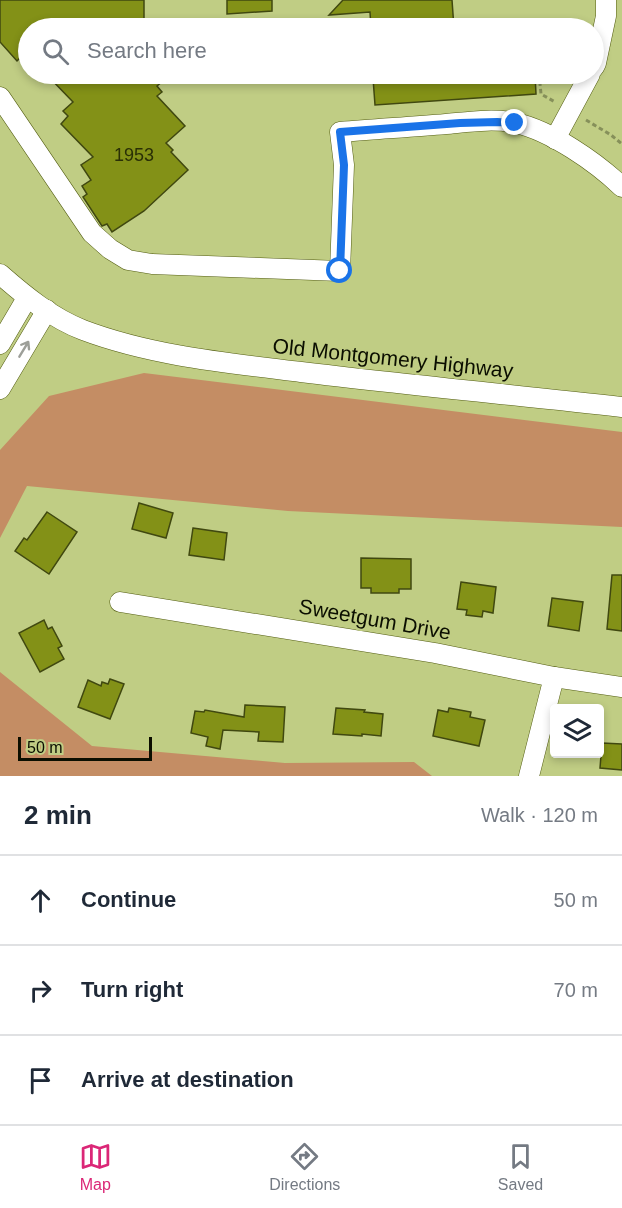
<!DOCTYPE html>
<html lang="en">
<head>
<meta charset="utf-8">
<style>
  :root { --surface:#fff; --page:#f2f2f3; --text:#1f2937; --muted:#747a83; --line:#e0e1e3; --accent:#db2777 }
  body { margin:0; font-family:Helvetica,sans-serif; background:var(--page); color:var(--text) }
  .controls { position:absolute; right:18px; bottom:18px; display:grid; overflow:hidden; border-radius:6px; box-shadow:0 3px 9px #0003 }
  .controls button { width:54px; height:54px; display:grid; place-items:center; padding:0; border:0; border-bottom:2px solid var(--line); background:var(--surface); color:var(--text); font:30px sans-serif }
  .scale { position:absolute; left:18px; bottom:15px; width:134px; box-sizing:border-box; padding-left:6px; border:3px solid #0b0e00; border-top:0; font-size:16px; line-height:21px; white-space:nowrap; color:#0b0e00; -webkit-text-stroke:4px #c0cd84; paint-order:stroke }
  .stop { position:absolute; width:18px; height:18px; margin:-14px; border:4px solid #1a73e8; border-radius:50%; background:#fff }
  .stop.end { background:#1a73e8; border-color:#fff; box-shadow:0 2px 6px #0008 }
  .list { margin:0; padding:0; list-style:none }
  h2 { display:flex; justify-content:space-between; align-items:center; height:78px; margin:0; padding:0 24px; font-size:26px }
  h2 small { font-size:20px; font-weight:400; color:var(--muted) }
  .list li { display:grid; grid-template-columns:39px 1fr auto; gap:18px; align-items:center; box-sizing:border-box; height:90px; padding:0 24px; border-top:2px solid var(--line) }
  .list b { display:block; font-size:22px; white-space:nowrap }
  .list em { font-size:20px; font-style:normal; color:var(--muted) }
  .icon { flex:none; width:33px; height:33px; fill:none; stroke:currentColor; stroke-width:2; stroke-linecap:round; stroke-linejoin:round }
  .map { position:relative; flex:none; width:622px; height:776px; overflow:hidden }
  .search { position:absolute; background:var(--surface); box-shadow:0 3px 9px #0003; left:18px; right:18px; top:18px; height:66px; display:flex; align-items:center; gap:15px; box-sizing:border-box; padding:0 21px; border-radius:33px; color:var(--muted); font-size:22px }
  .sheet { height:348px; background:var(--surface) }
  nav { display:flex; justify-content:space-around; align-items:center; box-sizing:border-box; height:84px; border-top:2px solid var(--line); background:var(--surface); font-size:16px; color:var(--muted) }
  nav a { display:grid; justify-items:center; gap:3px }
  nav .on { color:var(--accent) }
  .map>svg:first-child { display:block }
  .green { fill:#c48d64 }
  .building { fill:#839117; stroke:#404810; stroke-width:1.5 }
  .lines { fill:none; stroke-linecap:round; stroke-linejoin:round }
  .minor-casing { stroke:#535d11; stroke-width:21 }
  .path { stroke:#86905a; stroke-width:3; stroke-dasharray:4.5 3; stroke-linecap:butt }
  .minor { stroke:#fff; stroke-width:20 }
  .oneway { stroke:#9d9f99 }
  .route { stroke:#1a73e8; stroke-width:8 }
  .labels { text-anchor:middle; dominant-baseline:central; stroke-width:4.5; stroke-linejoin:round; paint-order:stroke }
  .number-label { font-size:18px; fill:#292f06 }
  .street-label { font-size:21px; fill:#0b0e00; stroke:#c0cd84 }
</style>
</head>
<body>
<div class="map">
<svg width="622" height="776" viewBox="0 0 622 776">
  <rect width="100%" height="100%" fill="#c0cd84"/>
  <g class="green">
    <polygon points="144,373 622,432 622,527 288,511 27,486 0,538 0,450 49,396"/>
    <polygon points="0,672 92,746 285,763 414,762 432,776 0,776"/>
  </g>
  <g class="building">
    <polygon points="0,0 144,0 144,28 28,28 28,67 20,58 17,61 0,42"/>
    <polygon points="227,0 272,0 272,11 227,14"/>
    <polygon points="343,0 452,0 454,28 371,28 370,12 329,15"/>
    <polygon points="46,74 156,74 163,81 157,86 162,92 157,96 185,126 166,143 173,150 171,152 188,170 144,211 112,232 107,224 102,226 83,197 87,194 82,186 91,180 81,165 93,157 61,124 68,116 63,111 73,102"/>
    <polygon points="413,74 535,74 536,94 375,105 373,78 413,76"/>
    <polygon points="139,503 173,513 166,538 132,529"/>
    <polygon points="47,512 77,532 49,574 15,551 24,538 27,540"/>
    <polygon points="193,528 227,533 224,560 189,555"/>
    <polygon points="361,558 411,559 411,589 399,589 399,593 371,593 371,588 361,588"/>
    <polygon points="612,575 622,575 622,631 607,629"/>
    <polygon points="461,582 496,587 493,613 483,611 482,617 466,615 467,610 457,609"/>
    <polygon points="552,598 583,602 579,631 548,626"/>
    <polygon points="44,620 48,629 52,627 62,646 58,648 64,659 40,672 19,633"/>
    <polygon points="110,679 124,684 110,719 78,707 88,680 101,686 102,682 108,684"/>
    <polygon points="245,705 285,707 283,742 258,741 259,732 223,730 220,749 206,746 208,737 191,733 195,711 204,712 205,710 244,717"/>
    <polygon points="336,708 365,710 364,712 383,714 381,736 362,734 362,736 333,734"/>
    <polygon points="449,708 471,712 470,717 485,720 479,746 433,736 438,710 448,712"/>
    <polygon points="602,743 622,744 622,770 600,768"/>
  </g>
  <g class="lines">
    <g class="minor-casing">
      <g id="minor">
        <polyline points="594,67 596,63 606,16 606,0"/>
        <path d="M0 97 92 233 110 249 128 260 152 264 340 271 344 165 340 132C375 129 411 127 446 124 468 122 494 118 516 123 551 131 596 162 622 187"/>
        <polyline points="555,139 590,74"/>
        <path d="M0 274C25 296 52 318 83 330 152 356 228 363 301 372 408 385 515 395 622 407"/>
        <polyline points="0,344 27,298"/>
        <polyline points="0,389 47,310"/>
        <polyline points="120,602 435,653 554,677 622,687"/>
        <polyline points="529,776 554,677"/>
      </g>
    </g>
    <g class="path">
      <polyline points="539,74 541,94 555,102"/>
      <polyline points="586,120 611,135 622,144"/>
    </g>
    <use href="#minor" class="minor"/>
  </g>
  <defs><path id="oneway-shaft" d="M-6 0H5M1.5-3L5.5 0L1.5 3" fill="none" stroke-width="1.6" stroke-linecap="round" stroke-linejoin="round" transform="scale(1.5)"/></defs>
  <use class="oneway" href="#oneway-shaft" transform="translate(24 349) rotate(-59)"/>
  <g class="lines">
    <polyline class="route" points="340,271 344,165 340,132 460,123 497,122 515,123"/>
  </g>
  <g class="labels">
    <g class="number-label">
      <text x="134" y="155">1953</text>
    </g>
    <g class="street-label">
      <text transform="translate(393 358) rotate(6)">Old Montgomery Highway</text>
      <text transform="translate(375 619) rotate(10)">Sweetgum Drive</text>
    </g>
  </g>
</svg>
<div class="controls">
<button><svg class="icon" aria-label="layers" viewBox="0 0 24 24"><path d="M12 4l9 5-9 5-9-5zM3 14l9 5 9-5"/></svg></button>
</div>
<div class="scale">50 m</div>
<div class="stop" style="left:340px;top:271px"></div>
<div class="stop end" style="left:515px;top:123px"></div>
<div class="search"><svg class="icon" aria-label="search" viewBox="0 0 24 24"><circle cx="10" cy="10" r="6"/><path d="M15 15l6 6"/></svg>Search here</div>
</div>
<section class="sheet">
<h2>2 min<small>Walk · 120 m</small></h2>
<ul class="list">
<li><svg class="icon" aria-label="ahead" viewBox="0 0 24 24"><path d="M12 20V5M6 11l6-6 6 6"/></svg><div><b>Continue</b></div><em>50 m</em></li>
<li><svg class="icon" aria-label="right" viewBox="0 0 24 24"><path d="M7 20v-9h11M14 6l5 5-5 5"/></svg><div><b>Turn right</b></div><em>70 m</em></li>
<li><svg class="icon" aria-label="arrive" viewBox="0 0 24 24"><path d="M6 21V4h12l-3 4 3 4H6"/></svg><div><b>Arrive at destination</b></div></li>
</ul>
</section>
<nav>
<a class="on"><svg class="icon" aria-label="map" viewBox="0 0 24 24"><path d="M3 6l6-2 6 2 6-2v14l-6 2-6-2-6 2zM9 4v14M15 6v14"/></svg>Map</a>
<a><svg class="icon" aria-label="directions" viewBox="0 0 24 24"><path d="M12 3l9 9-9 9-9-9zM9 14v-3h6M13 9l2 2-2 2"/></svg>Directions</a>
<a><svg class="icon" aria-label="saved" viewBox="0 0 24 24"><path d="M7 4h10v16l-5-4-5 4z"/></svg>Saved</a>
</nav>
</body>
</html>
